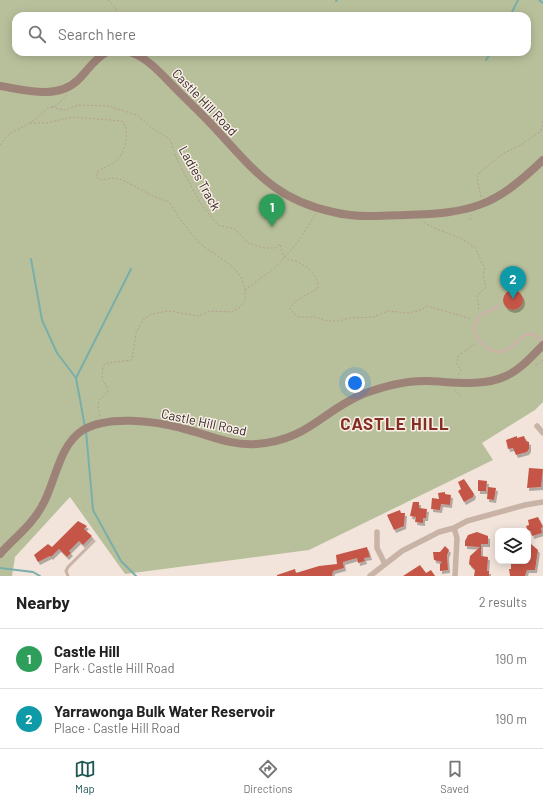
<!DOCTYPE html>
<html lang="en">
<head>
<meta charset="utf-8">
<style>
  :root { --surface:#fff; --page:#f2f2f2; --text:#222; --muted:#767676; --line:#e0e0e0; --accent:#1d5754 }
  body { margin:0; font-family:Barlow,sans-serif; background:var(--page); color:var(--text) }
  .controls { position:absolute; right:12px; bottom:12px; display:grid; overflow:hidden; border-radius:8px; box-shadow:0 2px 10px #0003 }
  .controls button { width:36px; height:36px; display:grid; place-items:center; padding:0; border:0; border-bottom:1px solid var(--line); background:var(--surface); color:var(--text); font:20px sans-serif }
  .you { position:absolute; left:355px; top:383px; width:14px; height:14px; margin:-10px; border:3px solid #fff; border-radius:50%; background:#1a73e8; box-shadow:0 0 0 6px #1a73e833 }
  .badge { display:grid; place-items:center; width:26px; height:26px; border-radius:50%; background:var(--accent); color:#fff; font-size:13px; font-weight:700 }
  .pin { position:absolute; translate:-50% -33px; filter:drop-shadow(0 1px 2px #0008) }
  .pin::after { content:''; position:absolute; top:21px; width:14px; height:12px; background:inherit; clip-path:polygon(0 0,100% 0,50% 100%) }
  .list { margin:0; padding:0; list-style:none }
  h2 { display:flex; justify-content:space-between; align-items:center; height:52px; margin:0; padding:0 16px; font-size:17px }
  h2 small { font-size:13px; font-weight:400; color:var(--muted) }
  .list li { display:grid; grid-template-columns:26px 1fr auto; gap:12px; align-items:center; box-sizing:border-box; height:60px; padding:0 16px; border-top:1px solid var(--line) }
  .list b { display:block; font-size:15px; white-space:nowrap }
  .list p { margin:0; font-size:13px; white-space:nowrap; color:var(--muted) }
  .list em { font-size:13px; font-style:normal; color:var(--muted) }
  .icon { flex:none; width:22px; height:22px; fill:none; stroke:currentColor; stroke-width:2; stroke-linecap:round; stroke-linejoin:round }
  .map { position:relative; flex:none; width:543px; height:576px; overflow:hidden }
  .search { position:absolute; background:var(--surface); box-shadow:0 2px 10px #0003; left:12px; right:12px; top:12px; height:44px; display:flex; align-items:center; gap:10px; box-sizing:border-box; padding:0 14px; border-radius:12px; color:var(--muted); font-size:15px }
  .sheet { height:172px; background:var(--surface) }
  nav { display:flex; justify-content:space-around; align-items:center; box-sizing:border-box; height:56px; border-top:1px solid var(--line); background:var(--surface); font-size:11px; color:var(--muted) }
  nav a { display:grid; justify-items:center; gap:2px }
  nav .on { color:var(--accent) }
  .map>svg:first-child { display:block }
  .green { fill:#b8c09b; fill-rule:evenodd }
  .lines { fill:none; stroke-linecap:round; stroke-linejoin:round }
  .stream { stroke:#7aaeaa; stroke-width:2 }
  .building { fill:#c55646; filter:url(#shadow) }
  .path { stroke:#b59d91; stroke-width:1; stroke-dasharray:2 2; stroke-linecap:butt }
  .service { stroke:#c9b3a7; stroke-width:3 }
  .minor { stroke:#c9b3a7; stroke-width:5.5 }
  .secondary { stroke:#9d8278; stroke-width:8 }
  .labels { text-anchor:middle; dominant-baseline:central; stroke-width:3; stroke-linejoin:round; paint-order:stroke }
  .street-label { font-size:13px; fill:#362a28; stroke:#f9efe7 }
  .district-label { font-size:17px; font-weight:bold; letter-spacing:1px; fill:#842d21; stroke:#f9efe7 }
</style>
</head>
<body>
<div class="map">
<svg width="543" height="576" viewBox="0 0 543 576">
  <defs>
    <filter id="shadow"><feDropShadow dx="2" dy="3" stdDeviation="0" flood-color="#0004"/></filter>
  </defs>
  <rect width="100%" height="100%" fill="#f2e4db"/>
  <path class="green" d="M0 0H543V402L535 410 482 443 493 460 309 550 125 574 70 497 15 557 12 576H0ZM16 16H527V52H16Z"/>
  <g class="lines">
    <g class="stream">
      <polyline points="539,0 543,3"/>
      <polyline points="336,1 337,0"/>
      <polyline points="510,16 518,0"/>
      <polyline points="486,60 491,52"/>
      <polyline points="31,259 42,320 57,353 76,378 85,427"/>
      <polyline points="76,378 131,269"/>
      <polyline points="86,431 93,510 121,561 136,576"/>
      <polyline points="0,568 33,572 40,576"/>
    </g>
  </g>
  <g class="building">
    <circle cx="513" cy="300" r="10"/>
    <polygon points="517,436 517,438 524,436 526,441 529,442 529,449 527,452 516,455 513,448 508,449 506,440"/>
    <polygon points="529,468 543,469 541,487 527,488"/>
    <polygon points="464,479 474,494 473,497 464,502 458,491 461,489 458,482"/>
    <polygon points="478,480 487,481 486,491 478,491"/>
    <polygon points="488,487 496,488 494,500 487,499"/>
    <polygon points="445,492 445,494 451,495 450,505 441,504 440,510 431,509 432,498 439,499 438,493"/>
    <polygon points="413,502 419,502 419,508 427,509 426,518 423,518 423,523 415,522 416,517 410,516"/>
    <polygon points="400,510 401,513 405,513 404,526 394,530 387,515"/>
    <polygon points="538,517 543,527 541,528 542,533 532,536 531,531 528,532 526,526 529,525 528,520"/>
    <polygon points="78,521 87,526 84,529 92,536 83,545 79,541 69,551 71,553 67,557 59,549 51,557 50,556 38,562 34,555 48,544 52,547"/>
    <polygon points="477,532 488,536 488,544 481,544 481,556 488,557 487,571 489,571 489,576 474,576 475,570 469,564 470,556 480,547 465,546 465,541 468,535"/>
    <polygon points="531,544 538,550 535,570 527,570 525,576 510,576 509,569 511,569 511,563 528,563 528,547"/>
    <polygon points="445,546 449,550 447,555 448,570 440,571 440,564 442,562 434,560 433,552 440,552"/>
    <polygon points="367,547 370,557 364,558 365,561 358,563 357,558 343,562 344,568 333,571 332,576 277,576 277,575 295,569 296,573 319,566 337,564 336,555"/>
    <polygon points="420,565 426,573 431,570 435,576 403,576"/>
  </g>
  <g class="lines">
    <g class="path">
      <polyline points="108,0 116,8 116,16"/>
      <path d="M52 107 64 110 80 105 108 106 137 115 153 129 170 139 177 160 201 204 218 225 235 229 248 243 264 248H276L280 244C281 248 282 252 284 256 288 261 293 260 298 262 308 267 319 277 318 288 309 295 295 298 290 309L298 317H315L328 321H339L349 318 373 317 388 311 408 313 421 310 427 306 472 319"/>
      <path d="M30 123H47L72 117 122 121C131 131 125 153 116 161 110 166 102 168 97 172V178L100 180 112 178 123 180 153 196 169 202 179 218 200 244 232 266 241 277 245 290V300L240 307 232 312 210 311 198 316 169 311 151 314 143 320 136 333 132 360 108 363 103 366 102 379 107 387 108 392 99 400 98 407 100 416"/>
      <polyline points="0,145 9,134 30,123 48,108 56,106 67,95"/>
      <polyline points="481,197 477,178 480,172 504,153 521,145 541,131 543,121"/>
      <polyline points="470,220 471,215"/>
      <path d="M424 222C438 232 463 236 475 248 480 254 479 261 485 267L483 276 486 287 477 296 479 307 478 311"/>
      <polyline points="245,290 276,267 297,243 316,214"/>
      <polyline points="535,365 538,365 543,360"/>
      <polyline points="458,375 461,370 457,364 458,356 476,343"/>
      <polyline points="454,390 462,398"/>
    </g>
    <g class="service">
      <path d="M499 306 481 315 474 326C475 340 491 357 507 350 514 346 519 338 527 334L535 335 543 343"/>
      <polyline points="68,576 66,571 68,567 94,541"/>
    </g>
    <g class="minor">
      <polyline points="537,426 543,433"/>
      <polyline points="454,528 457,538 455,576"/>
      <polyline points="377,532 377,548 385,564"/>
      <polyline points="370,576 402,551 439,532 454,528 467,521 525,505 543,502"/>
    </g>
    <g class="secondary">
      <path d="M130 52C149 58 165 78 179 92 190 103 201 113 211 124 251 166 272 199 333 212 357 218 381 216 405 215 472 213 494 207 543 160"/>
      <path d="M0 86C25 90 57 100 78 80 88 70 94 59 107 52"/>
      <path d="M0 554C14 538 32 525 42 506 56 482 58 446 83 430 108 415 154 421 181 428 207 434 229 446 256 444 307 441 322 411 363 394 384 386 406 380 429 381 454 382 482 387 506 376 520 370 532 356 543 345"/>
    </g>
  </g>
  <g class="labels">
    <g class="street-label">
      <text transform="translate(205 102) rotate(46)">Castle Hill Road</text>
      <text transform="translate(200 178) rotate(61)">Ladies Track</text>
      <text transform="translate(204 422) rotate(12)">Castle Hill Road</text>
    </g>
    <g class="district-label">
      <text x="395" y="423">CASTLE HILL</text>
    </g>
  </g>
</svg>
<div class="controls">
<button><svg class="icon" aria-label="layers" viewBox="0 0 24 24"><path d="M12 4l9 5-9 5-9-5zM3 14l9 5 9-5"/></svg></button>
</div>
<div class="you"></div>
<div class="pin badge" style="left:272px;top:227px;background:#2e9e5b">1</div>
<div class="pin badge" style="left:513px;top:299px;background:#0f9aa8">2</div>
<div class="search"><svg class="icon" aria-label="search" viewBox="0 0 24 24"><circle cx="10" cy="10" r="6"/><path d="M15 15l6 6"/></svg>Search here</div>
</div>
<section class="sheet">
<h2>Nearby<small>2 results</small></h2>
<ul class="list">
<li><span class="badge" style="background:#2e9e5b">1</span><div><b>Castle Hill</b><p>Park · Castle Hill Road</p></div><em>190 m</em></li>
<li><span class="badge" style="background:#0f9aa8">2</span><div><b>Yarrawonga Bulk Water Reservoir</b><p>Place · Castle Hill Road</p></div><em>190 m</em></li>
</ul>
</section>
<nav>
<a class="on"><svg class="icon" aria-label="map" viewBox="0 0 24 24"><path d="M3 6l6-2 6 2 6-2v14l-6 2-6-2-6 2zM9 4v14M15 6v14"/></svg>Map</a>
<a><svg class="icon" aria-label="directions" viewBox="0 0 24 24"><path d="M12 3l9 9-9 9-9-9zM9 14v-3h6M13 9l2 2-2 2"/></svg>Directions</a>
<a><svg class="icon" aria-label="saved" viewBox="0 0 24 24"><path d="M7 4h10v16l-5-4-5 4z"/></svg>Saved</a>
</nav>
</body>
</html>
